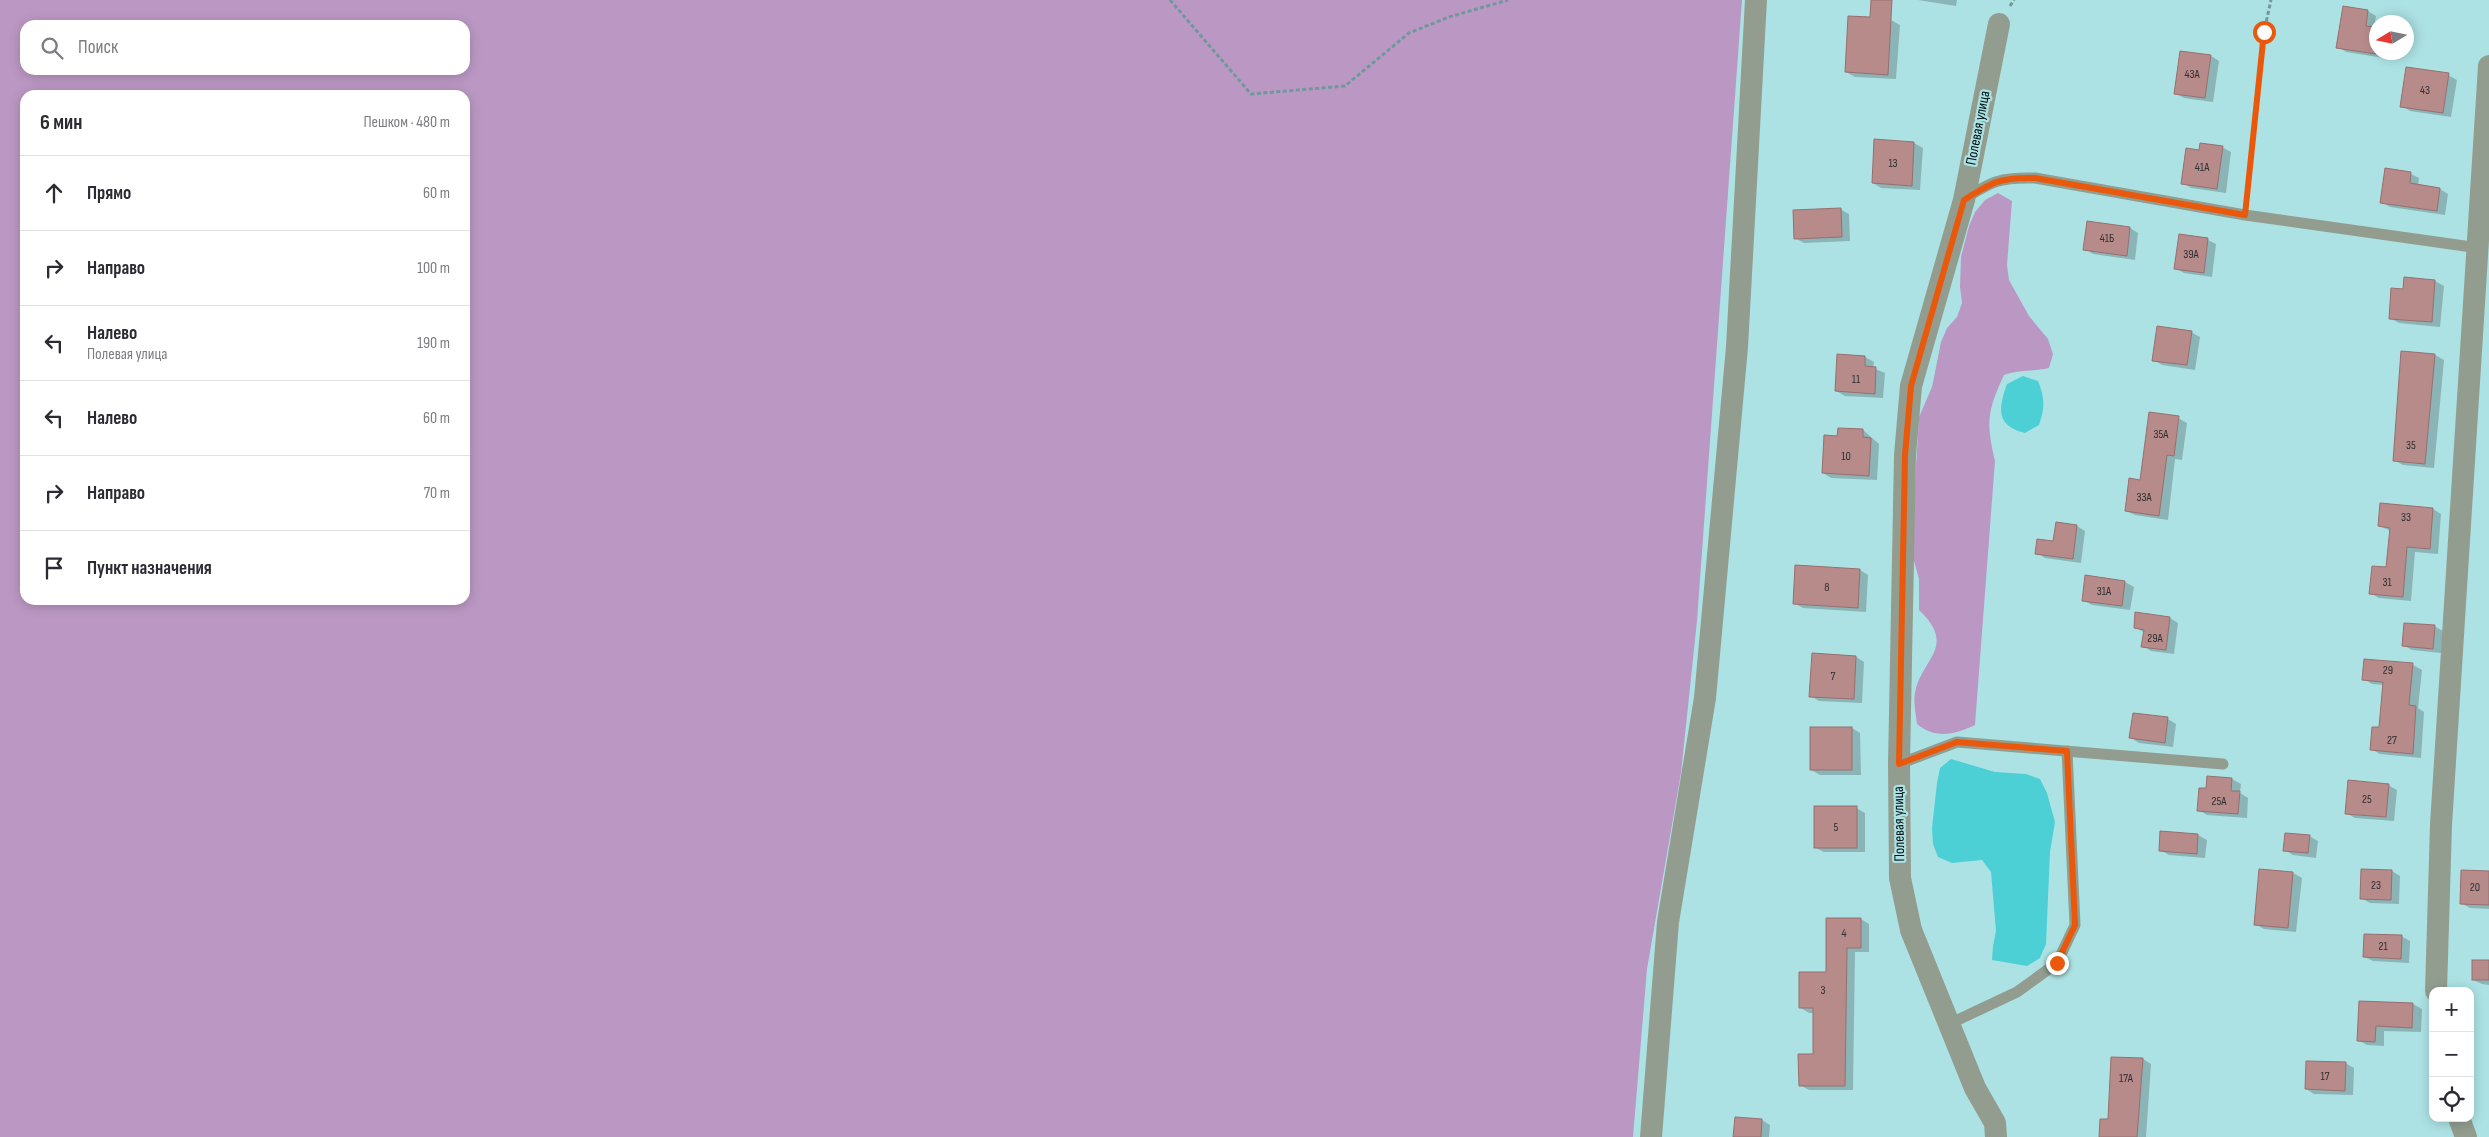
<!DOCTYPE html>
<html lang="ru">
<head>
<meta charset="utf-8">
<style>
  :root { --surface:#fff; --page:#f2f2f3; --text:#2b2b33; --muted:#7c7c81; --line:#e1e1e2 }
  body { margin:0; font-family:"Sofia Sans Condensed",sans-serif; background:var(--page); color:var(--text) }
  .controls { position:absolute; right:15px; bottom:15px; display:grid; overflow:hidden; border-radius:10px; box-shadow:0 2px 12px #0003 }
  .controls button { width:45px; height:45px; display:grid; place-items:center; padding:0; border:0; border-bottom:1px solid var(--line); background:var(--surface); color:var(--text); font:25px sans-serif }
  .compass { position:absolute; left:2369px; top:15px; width:45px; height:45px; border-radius:50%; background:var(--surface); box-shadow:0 2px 12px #0003; rotate:260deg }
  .stop { position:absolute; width:15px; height:15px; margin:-11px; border:4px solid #ea580c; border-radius:50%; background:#fff }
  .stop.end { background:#ea580c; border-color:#fff; box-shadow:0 1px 5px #0008 }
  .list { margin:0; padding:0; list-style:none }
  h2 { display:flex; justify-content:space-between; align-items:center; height:65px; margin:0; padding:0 20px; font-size:21px }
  h2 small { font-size:16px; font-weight:400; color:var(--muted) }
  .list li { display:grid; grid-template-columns:32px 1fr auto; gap:15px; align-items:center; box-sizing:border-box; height:75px; padding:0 20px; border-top:1px solid var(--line) }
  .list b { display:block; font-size:19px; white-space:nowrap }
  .list p { margin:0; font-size:16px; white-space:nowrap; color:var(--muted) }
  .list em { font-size:16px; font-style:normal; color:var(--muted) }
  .icon { flex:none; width:28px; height:28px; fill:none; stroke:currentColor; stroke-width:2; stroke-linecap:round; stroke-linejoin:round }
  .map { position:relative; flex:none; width:2489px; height:1137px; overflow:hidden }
  .search { position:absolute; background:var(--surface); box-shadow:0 2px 12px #0003; left:20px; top:20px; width:450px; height:55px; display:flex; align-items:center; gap:12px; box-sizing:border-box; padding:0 18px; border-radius:15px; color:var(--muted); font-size:19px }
  .panel { position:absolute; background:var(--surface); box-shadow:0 2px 12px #0003; left:20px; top:90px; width:450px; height:515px; border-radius:15px }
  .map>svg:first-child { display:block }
  .green { fill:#bb98c4; fill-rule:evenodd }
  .water { fill:#4cd0d6 }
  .shadow { fill:#0003 }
  .building { fill:#b88b8b; stroke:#996e6e }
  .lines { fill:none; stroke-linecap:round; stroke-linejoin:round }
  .path { stroke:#6f989a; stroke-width:3; stroke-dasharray:4 2.5; stroke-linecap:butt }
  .lane { stroke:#929d8f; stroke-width:11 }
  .street { stroke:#929d8f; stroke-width:22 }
  .route { stroke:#ea580c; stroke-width:6 }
  .labels { text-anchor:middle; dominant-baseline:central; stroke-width:4.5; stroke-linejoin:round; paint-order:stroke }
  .number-label { font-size:12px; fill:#2e3031 }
  .street-label { font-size:15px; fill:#001213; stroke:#ade2e4 }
</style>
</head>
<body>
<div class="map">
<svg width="2489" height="1137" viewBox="0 0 2489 1137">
  <rect width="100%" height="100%" fill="#ade2e4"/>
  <g class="green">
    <path d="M0 0H1742L1697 621 1681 773 1647 969 1633 1137H0ZM25 25H465V70H25ZM25 95H465V600H25Z"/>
    <path d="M1998 193 2012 201 2007 265 2009 280 2029 316 2048 339 2053 354 2049 368C2033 372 2020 369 2004 375 1987 411 1986 423 1995 461L1975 725C1954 735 1935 739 1917 724 1916 714 1913 702 1915 693 1921 659 1958 647 1919 610V579L1911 550 1919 417 1932 387 1941 342 1947 328 1957 317 1962 303 1960 287 1961 257 1969 226 1975 212 1985 200Z"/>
  </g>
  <g class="water">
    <path d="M2023 376 2038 381C2045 398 2045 408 2039 425L2025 433C1996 426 1998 409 2007 384Z"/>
    <polygon points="1951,759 1995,772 2026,774 2040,779 2047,793 2055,822 2050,852 2046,944 2040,958 2027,966 1992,960 1993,946 1996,931 1991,872 1982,860 1952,863 1938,857 1933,844 1932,828 1937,783 1940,768"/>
  </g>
  <g class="shadow">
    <polygon points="1918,0 1957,0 1956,6"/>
    <polygon points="2368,11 2376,16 2374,28 2376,29 2376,52 2385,52 2384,58 2346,52 2338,47"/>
    <polygon points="1891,20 1900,25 1896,79 1855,77 1846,72"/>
    <polygon points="2211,56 2219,61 2213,102 2184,98 2175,93"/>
    <polygon points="2448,75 2457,80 2451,117 2410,111 2402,106"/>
    <polygon points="1914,143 1923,148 1920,190 1881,188 1873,183"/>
    <polygon points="2222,147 2231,152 2226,193 2191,188 2183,183 2200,151"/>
    <polygon points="2411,174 2419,178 2418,186 2440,189 2448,194 2445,215 2390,207 2381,202"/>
    <polygon points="1840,209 1849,214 1850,241 1804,243 1795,238"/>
    <polygon points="2088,223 2130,228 2138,233 2135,260 2093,254 2085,249"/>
    <polygon points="2180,236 2208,240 2216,244 2212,277 2184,273 2175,268"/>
    <polygon points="2405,278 2435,281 2444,286 2440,327 2399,323 2390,318 2404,290"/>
    <polygon points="2191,332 2200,337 2195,370 2162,365 2154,360"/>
    <polygon points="2402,352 2435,355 2444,360 2434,468 2403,465 2394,460"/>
    <polygon points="1838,356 1865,357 1874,362 1873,368 1885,373 1883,398 1845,396 1836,391"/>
    <polygon points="2178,418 2187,423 2182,460 2175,459 2168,520 2135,515 2126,511"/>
    <polygon points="1863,430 1879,444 1877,480 1831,478 1823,473 1839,437"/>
    <polygon points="2433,509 2441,514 2438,554 2415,552 2411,601 2379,598 2370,593 2387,569 2391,531 2379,526"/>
    <polygon points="2077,526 2085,531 2081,563 2045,558 2037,553"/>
    <polygon points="1860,570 1868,575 1866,612 1803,608 1794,603"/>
    <polygon points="2086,577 2125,582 2134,587 2130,610 2092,605 2083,600"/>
    <polygon points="2170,618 2178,623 2174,654 2151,651 2143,646 2145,633 2135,627"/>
    <polygon points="2434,626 2443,631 2441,653 2412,650 2403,645"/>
    <polygon points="1856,657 1864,662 1862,703 1819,701 1811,696"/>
    <polygon points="2365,660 2413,665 2422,670 2418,708 2424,712 2421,758 2380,754 2371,749 2380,729 2384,685 2372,684 2364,679"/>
    <polygon points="2168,719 2176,724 2173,747 2139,743 2131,738"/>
    <polygon points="1852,728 1860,733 1861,775 1820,775 1811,770"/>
    <polygon points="2208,777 2232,779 2241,784 2240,793 2248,798 2247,818 2207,815 2199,810 2207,790"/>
    <polygon points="2388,785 2397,790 2394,821 2355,818 2346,813"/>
    <polygon points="1856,808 1865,813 1865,852 1824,852 1816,848"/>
    <polygon points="2162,832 2198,835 2207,840 2205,858 2169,855 2160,850"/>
    <polygon points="2309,836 2318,841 2316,858 2293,855 2285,850"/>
    <polygon points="2260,870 2293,873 2302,878 2296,932 2264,929 2255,924"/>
    <polygon points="2392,871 2400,876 2399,904 2370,903 2361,898"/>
    <polygon points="2489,872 2489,909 2470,908 2461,903"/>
    <polygon points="1861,919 1869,924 1869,952 1855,952 1853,1090 1809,1090 1800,1085 1814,1055 1815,1013 1809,1013 1801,1008 1827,974"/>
    <polygon points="2401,936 2410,941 2409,963 2373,961 2365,957"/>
    <polygon points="2489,961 2489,985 2482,984 2473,980"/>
    <polygon points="2360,1002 2413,1004 2422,1009 2421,1032 2384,1031 2384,1046 2367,1045 2358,1040"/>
    <polygon points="2143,1059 2151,1064 2146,1137 2100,1137"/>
    <polygon points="2345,1063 2354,1068 2353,1095 2314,1094 2306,1089"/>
    <polygon points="1762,1120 1770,1125 1769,1137 1735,1137"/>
  </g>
  <g class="building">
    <polygon points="1871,0 1892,0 1888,75 1845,72 1848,16 1870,17"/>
    <polygon points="2343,6 2368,10 2366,26 2376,27 2376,54 2336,48"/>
    <polygon points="2180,51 2211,55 2205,98 2174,94"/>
    <polygon points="2406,67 2449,73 2443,113 2400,107"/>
    <polygon points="1874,139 1914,142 1912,186 1872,183"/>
    <polygon points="2200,143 2223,146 2217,189 2181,184 2186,148 2199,150"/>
    <polygon points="2385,168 2411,172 2410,183 2440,188 2437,211 2380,203"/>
    <polygon points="1841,208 1842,237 1794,239 1793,210"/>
    <polygon points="2087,221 2130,227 2127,256 2083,250"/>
    <polygon points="2179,234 2208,238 2204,273 2174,269"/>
    <polygon points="2404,277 2435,280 2432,322 2389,319 2391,288 2403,289"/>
    <polygon points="2157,326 2192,331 2187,365 2152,361"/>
    <polygon points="2401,351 2435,354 2425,464 2393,461"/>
    <polygon points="1837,354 1865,356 1865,366 1876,367 1875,394 1835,391"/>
    <polygon points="2149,412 2179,416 2174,456 2167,455 2159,516 2125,511 2129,478 2140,480"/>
    <polygon points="1838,428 1863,429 1863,437 1871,438 1869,476 1822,473 1824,435 1837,436"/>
    <polygon points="2380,503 2433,508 2430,549 2407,547 2403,597 2369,594 2372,566 2386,567 2390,528 2378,526"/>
    <polygon points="2056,522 2077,525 2073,559 2035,554 2037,539 2053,541"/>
    <polygon points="1795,565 1860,569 1858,608 1793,604"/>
    <polygon points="2085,575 2125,581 2122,606 2082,601"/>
    <polygon points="2135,612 2170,617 2166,650 2141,647 2144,630 2134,628"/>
    <polygon points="2404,623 2435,625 2433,649 2402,646"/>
    <polygon points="1812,653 1856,656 1854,699 1809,697"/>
    <polygon points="2364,659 2413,663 2409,705 2416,706 2413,754 2370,750 2372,727 2379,727 2383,682 2362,680"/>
    <polygon points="2133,713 2168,717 2165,743 2129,738"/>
    <rect x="1810" y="727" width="42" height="43"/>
    <polygon points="2207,776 2232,778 2231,791 2240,791 2238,814 2197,811 2199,788 2206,788"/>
    <polygon points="2348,780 2389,784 2386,817 2345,814"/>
    <rect x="1814" y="806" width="43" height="42"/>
    <polygon points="2160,831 2198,834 2197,854 2159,851"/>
    <polygon points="2285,833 2310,835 2308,853 2283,851"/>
    <polygon points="2259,869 2293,872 2288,928 2254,925"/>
    <polygon points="2361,869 2392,870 2391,900 2360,899"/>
    <polygon points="2461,870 2489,871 2489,905 2460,904"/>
    <polygon points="1826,918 1861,918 1861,948 1847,948 1845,1086 1799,1086 1798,1054 1813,1054 1813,1008 1799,1008 1799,972 1826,972"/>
    <polygon points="2364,934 2402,935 2401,959 2363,957"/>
    <rect x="2472" y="960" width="17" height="20"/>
    <polygon points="2359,1001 2413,1003 2412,1028 2376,1026 2375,1042 2357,1041"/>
    <polygon points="2111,1057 2143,1058 2137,1137 2099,1137 2100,1119 2108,1119"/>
    <polygon points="2306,1061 2346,1062 2345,1091 2305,1089"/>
    <polygon points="1735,1117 1762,1119 1761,1137 1733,1137"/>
  </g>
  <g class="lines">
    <g class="path">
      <polyline points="1170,0 1251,94 1345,86 1409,33 1449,17 1508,0"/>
      <polyline points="2010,6 2014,0"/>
      <polyline points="2247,202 2264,32 2271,0"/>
    </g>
    <g class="lane">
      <path d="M1964 199C1992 181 2001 177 2035 178L2245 215 2479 248"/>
      <polyline points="1899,764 1957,742 2223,764"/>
      <polyline points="1949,1024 2017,992 2057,963 2075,925 2067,751"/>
    </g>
    <g class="street">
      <polyline points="2436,991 2441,825 2489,66"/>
      <polyline points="2459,1118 2466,1137"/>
      <polyline points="1651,1137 1668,922 1705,698 1737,347 1756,0"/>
      <polyline points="1996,1137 1995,1123 1975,1088 1911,930 1900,878 1899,764 1905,455 1911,386 1964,200 1999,24"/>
    </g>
  </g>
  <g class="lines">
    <path class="route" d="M2057 963 2075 925 2067 751 1957 742 1899 764 1905 455 1911 386 1964 200C1992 182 2001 177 2035 178L2245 215 2264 32"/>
  </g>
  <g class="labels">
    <g class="number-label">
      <text x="2192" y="74">43А</text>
      <text x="2425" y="90">43</text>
      <text x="1893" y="163">13</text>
      <text x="2202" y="167">41А</text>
      <text x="2107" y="238">41Б</text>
      <text x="2191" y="254">39А</text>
      <text x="1856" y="379">11</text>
      <text x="2161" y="434">35А</text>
      <text x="2411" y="445">35</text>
      <text x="1846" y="456">10</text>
      <text x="2144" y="497">33А</text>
      <text x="2406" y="517">33</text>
      <text x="2387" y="582">31</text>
      <text x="1827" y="587">8</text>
      <text x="2104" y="591">31А</text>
      <text x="2155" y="638">29А</text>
      <text x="2388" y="670">29</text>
      <text x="1833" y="676">7</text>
      <text x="2392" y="740">27</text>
      <text x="2367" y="799">25</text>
      <text x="2219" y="801">25А</text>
      <text x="1836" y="827">5</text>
      <text x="2376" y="885">23</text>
      <text x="2475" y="887">20</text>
      <text x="1844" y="933">4</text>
      <text x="2383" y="946">21</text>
      <text x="1823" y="990">3</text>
      <text x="2325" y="1076">17</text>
      <text x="2126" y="1078">17А</text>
    </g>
    <g class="street-label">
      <text transform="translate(1978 128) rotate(-79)">Полевая улица</text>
      <text transform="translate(1899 824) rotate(-91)">Полевая улица</text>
    </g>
  </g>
</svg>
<div class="controls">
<button>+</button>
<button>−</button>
<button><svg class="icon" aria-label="locate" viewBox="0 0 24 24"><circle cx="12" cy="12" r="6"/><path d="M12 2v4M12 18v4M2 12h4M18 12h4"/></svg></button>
</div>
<svg class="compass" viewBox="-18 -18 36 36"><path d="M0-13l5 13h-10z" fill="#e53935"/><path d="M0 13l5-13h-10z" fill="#7c7c81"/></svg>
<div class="stop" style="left:2264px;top:32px"></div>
<div class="stop end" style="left:2057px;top:963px"></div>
<div class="search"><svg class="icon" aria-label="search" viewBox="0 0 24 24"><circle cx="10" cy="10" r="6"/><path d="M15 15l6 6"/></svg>Поиск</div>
<section class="panel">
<h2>6 мин<small>Пешком · 480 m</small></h2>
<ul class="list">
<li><svg class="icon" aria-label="ahead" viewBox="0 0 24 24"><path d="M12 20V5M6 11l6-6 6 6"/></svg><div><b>Прямо</b></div><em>60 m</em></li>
<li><svg class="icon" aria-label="right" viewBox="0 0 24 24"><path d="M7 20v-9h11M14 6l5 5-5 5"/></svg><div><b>Направо</b></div><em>100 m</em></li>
<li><svg class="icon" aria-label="left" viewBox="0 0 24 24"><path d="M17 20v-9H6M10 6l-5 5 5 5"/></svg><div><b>Налево</b><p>Полевая улица</p></div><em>190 m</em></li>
<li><svg class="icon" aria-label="left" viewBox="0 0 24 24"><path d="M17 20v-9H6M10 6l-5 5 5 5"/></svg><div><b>Налево</b></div><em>60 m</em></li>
<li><svg class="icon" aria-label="right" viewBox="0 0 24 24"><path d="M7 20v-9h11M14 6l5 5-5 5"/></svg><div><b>Направо</b></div><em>70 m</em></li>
<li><svg class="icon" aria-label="arrive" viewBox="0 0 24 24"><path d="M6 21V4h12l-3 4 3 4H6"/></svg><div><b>Пункт назначения</b></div></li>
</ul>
</section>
</div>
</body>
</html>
